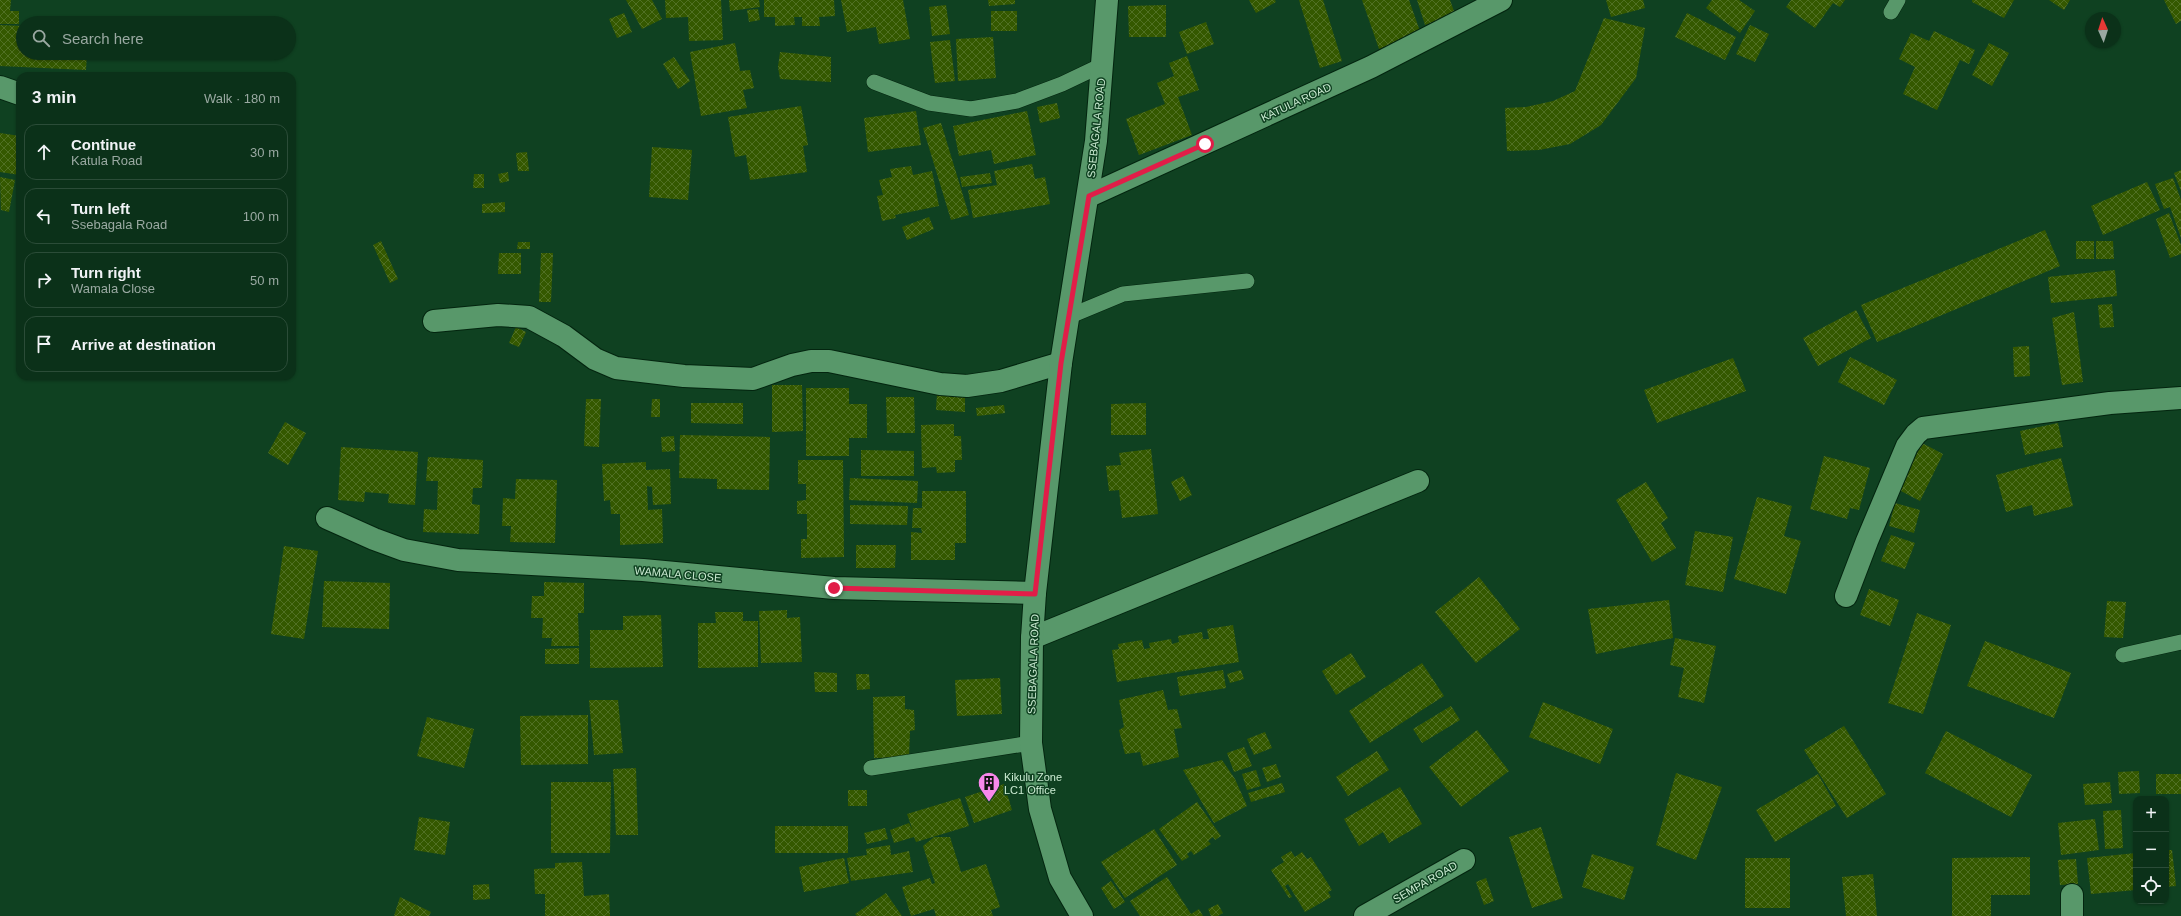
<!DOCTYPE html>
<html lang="en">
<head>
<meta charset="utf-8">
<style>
  :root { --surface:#0b3119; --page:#143922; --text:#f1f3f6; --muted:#9aa9a2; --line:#2b4c38 }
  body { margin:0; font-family:Arial,sans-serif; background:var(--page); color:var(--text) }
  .controls { position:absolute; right:12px; bottom:12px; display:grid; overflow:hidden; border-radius:8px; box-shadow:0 1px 3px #0004 }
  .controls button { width:36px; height:36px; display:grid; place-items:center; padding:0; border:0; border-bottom:1px solid var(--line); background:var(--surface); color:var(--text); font:20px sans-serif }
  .compass { position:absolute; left:2085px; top:12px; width:36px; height:36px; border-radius:50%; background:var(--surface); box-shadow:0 1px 3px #0004; rotate:357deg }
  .stop { position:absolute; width:12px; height:12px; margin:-9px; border:3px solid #e11d48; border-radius:50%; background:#fff }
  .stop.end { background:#e11d48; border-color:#fff; box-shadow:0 1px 4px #0008 }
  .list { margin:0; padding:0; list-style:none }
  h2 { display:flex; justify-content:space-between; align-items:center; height:52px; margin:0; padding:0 16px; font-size:17px }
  h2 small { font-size:13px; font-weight:400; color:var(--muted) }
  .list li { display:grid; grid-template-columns:26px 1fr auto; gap:12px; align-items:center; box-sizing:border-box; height:56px; margin:0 8px 8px; padding:0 8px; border:1px solid var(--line); border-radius:12px }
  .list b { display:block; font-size:15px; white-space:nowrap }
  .list p { margin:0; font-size:13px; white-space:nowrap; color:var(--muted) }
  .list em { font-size:13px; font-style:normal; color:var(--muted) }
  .icon { flex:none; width:22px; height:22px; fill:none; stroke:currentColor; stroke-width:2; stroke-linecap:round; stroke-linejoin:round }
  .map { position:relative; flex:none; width:2181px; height:916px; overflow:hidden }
  .search { position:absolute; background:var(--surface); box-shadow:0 1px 3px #0004; left:16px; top:16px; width:280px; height:44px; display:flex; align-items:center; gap:10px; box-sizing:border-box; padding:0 14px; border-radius:22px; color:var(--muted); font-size:15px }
  .panel { position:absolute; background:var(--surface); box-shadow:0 1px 3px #0004; left:16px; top:72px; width:280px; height:308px; border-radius:12px }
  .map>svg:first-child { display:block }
  .building { fill:url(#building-cross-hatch) }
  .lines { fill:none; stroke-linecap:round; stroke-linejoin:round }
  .service-casing { stroke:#03250f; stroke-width:16 }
  .minor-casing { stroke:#03250f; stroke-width:24 }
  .service { stroke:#58986a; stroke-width:15 }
  .minor { stroke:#58986a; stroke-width:22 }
  .route { stroke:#e11d48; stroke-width:5 }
  .labels { text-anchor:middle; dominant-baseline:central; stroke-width:3; stroke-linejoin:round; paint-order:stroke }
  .street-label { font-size:11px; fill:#ccecd3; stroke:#0f4121 }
  .poi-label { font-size:11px; fill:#ccecd3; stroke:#0f4121; text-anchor:start }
</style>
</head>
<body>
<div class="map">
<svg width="2181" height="916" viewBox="0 0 2181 916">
  <defs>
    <pattern id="building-cross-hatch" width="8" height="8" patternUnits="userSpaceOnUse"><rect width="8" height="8" fill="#345800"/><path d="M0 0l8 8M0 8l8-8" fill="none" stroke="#507024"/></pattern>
  </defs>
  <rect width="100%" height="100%" fill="#0f4121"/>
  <g class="building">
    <polygon points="0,0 11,0 10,11 19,11 19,24 0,24"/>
    <polygon points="626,0 652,0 662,19 642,29"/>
    <polygon points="665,0 721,0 723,40 689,41 688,17 666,18"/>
    <polygon points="729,0 759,0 760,7 730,11"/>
    <polygon points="764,0 834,0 835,16 819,17 820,26 802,26 802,17 794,17 795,25 775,26 775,17 764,17"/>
    <polygon points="841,0 903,0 910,39 879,44 876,27 847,32"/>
    <polygon points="988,0 1015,0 1015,4 989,6"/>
    <polygon points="1249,0 1275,0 1276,2 1256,13"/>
    <polygon points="1299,0 1323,0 1342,61 1320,68"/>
    <polygon points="1362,0 1409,0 1421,34 1379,49"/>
    <polygon points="1417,0 1450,0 1455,14 1425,25"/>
    <polygon points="1606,0 1643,0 1645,8 1611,17"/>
    <polygon points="1712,0 1739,0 1755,11 1740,33 1706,8"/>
    <polygon points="1791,0 1845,0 1840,7 1833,3 1815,28 1786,7"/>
    <polygon points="1972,0 2014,0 2004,18 1972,2"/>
    <polygon points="2049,0 2070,0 2064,10"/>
    <polygon points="2164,0 2181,0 2181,21 2176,24"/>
    <polygon points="946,5 950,34 932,36 929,7"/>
    <polygon points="1166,5 1166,37 1129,37 1128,6"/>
    <polygon points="758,9 760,20 749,22 747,10"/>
    <rect x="991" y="11" width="26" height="20"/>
    <polygon points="624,13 632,32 617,38 609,19"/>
    <polygon points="1687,13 1736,37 1725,60 1675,37"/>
    <polygon points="1604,18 1645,28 1636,78 1601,125 1570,144 1539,150 1507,151 1505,108 1526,107 1553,101 1575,91"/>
    <polygon points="1206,22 1214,44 1187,54 1179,32"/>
    <polygon points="0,25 23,26 23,53 87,53 86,70 0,66"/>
    <polygon points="1750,25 1769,34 1755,62 1736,54"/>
    <polygon points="1934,31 1975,50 1969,64 1960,60 1937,110 1903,94 1915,67 1899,59 1911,33 1929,41"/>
    <polygon points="993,37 996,78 958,81 956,39"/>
    <polygon points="950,40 955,81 935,83 930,42"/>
    <polygon points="735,43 740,71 750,70 754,88 743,90 747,108 701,116 690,52"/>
    <polygon points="1989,43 2009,53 1992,86 1972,75"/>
    <polygon points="780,52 831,57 831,82 780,79 778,67"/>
    <polygon points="1187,56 1199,90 1178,97 1192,135 1139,155 1126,119 1165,104 1157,83 1174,76 1169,63"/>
    <polygon points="674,57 690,81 678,89 663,64"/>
    <polygon points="1057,103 1060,118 1040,123 1037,107"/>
    <polygon points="801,106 808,145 803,146 807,172 750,180 746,155 735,157 728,117"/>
    <polygon points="916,111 921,145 868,152 864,118"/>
    <polygon points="1027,111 1036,155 994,164 991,150 959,156 953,126"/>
    <polygon points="941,123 969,215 951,220 923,128"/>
    <polygon points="0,133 20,136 20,175 0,172"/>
    <polygon points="652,147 692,150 688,200 649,197"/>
    <polygon points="527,152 529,171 518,171 516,153"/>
    <polygon points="1032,164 1035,179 1045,177 1050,204 973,218 968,190 997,185 994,171"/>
    <polygon points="911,166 913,175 932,171 939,206 895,215 896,218 882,221 877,196 883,195 879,180 892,177 890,169"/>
    <polygon points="2181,170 2181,191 2174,173"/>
    <polygon points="508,172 509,181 500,183 498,174"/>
    <polygon points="990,173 992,183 962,187 960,177"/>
    <polygon points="474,174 484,174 484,188 473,188"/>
    <polygon points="0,177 15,180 9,212 1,210 1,214"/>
    <polygon points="2173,178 2181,200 2181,238 2170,207 2164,209 2155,184"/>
    <polygon points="2147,182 2160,210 2103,235 2091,206"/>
    <polygon points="505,202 505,212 482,213 482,204"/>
    <polygon points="2169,213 2181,245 2181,254 2170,258 2156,219"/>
    <polygon points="929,217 934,229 907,240 902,227"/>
    <polygon points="2045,230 2060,266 1877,342 1861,305"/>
    <polygon points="381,241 398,279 390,283 373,245"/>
    <rect x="2076" y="241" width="18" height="18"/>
    <polygon points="2096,241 2113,241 2114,259 2096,259"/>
    <polygon points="518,242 530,242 530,249 517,249"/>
    <polygon points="499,253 521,253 521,274 498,274"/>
    <polygon points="541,253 553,253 551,302 539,302"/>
    <polygon points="2115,270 2117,296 2051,303 2048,277"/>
    <polygon points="2112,304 2114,327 2100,328 2098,305"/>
    <polygon points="1856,310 1871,338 1818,366 1803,338"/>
    <polygon points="2074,312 2083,382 2062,385 2052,318"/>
    <polygon points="516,327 526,332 519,347 509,343"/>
    <polygon points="2029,346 2030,376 2014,377 2013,347"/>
    <polygon points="1850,357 1897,380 1884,405 1838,382"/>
    <polygon points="1733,358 1746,391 1657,423 1644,390"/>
    <polygon points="772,385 802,385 803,431 772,432"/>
    <polygon points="806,388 849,388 849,404 867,404 867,438 849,438 849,456 806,456"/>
    <polygon points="937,394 965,395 965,412 936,410"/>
    <polygon points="886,397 914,397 915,433 887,433"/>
    <polygon points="586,399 601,399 599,447 584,446"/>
    <polygon points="652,399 660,399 660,417 651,417"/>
    <polygon points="691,403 743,403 743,424 691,423"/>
    <polygon points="1146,403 1146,435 1111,435 1111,404"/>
    <polygon points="1004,405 1005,413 977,416 976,408"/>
    <polygon points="285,422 306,433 288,465 268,453"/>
    <polygon points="2058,423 2063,447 2025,455 2020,431"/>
    <polygon points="954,424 954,436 961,436 962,460 955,460 955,472 937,473 936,467 922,468 921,425"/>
    <polygon points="680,435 770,437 769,490 717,489 717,479 679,478"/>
    <polygon points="674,436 675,451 662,452 661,437"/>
    <polygon points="1922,443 1943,454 1920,501 1899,490"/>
    <polygon points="341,447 418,452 415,505 388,503 389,494 365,492 364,502 338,500"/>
    <polygon points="1151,449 1158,514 1122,518 1119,490 1109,491 1106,466 1121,465 1119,453"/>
    <polygon points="861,450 914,451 914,476 861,476"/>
    <polygon points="1824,456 1870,468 1859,510 1850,508 1847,519 1810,509"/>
    <polygon points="428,457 483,460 482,488 473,488 472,504 480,505 479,534 423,532 424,509 437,510 438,481 426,481"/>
    <polygon points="2061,458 2073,506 2034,516 2032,505 2006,512 1996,475"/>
    <polygon points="798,460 843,460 844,557 801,558 801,539 807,539 807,514 797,514 797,501 806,500 806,484 798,484"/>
    <polygon points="646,462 646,470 670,469 671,504 653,505 652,487 647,486 648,510 662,509 663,543 620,545 620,514 611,514 610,500 604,501 602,464"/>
    <polygon points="1183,476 1192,495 1180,501 1171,482"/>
    <polygon points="850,478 918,481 917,503 849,500"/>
    <polygon points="516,479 557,480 555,543 510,542 511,526 502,526 503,498 515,499"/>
    <polygon points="1646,482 1668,518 1661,523 1676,548 1652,562 1616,500"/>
    <polygon points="922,491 966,491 966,543 955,543 955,560 911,560 911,532 922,533 921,528 912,528 913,508 922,508"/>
    <polygon points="1757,497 1792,506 1784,536 1801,541 1786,594 1734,579"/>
    <polygon points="1895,503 1920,510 1914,533 1889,526"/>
    <polygon points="850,505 908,506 907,525 850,524"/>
    <polygon points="1695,531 1733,537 1723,592 1685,585"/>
    <polygon points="1891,535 1915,543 1905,569 1881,561"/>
    <polygon points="856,545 896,545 895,568 856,568"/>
    <polygon points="284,546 318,551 304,639 271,634"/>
    <polygon points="1479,577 1520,629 1476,663 1435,612"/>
    <polygon points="324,581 390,583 389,629 322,627"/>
    <polygon points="544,582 584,583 584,613 578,613 579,646 551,646 552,638 542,638 543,618 531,618 532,596 544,596"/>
    <polygon points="1869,589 1899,600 1890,626 1860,615"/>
    <polygon points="1669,600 1673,638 1596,654 1588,609"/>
    <polygon points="2107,601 2126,602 2123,638 2104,637"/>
    <polygon points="787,610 787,618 800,617 802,662 761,663 759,611"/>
    <polygon points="715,612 743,612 743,621 758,621 758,667 698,668 698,623 716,623"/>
    <polygon points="1917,613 1951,625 1923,714 1888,703"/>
    <polygon points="661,615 663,667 590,668 590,630 623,630 623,616"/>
    <polygon points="1233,625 1239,662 1117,682 1112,650 1119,649 1118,644 1142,640 1144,649 1150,648 1149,643 1171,639 1172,644 1179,642 1178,636 1202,632 1203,639 1209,639 1207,629"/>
    <polygon points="1675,638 1716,646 1704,703 1678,697 1684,668 1670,665"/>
    <polygon points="1985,641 2071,673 2054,718 1967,686"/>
    <polygon points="579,648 579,664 545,664 545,649"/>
    <polygon points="1351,653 1366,677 1336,695 1322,671"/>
    <polygon points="1422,663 1444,696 1370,743 1349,711"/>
    <polygon points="1223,670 1226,688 1180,696 1177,677"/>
    <polygon points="1241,670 1244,679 1230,683 1227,674"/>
    <polygon points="814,672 837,673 837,692 815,692"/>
    <polygon points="856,674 869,674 870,689 857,690"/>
    <polygon points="1000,678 1002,714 957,716 955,680"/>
    <polygon points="1163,690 1168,710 1177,709 1182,728 1174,729 1179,757 1143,766 1140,752 1125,754 1119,730 1124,727 1119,700"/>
    <polygon points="905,696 905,709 914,710 915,730 910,731 909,757 874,758 873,697"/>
    <polygon points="589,700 618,700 623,753 594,755"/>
    <polygon points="1543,702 1613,729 1600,764 1529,737"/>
    <polygon points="1451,706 1460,720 1422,743 1413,729"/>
    <polygon points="588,715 588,764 521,765 520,716"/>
    <polygon points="427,717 474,729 464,768 417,756"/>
    <polygon points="1844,726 1886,794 1847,818 1804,750"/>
    <polygon points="1477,730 1509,771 1461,807 1429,767"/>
    <polygon points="1946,731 2032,775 2011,817 1925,773"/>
    <polygon points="1265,732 1272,748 1254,755 1247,739"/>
    <polygon points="1244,747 1252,766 1234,772 1227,753"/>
    <polygon points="1377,751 1389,770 1348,796 1336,777"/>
    <polygon points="1222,760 1235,779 1247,806 1214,823 1183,770"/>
    <polygon points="1276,764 1281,777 1267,782 1262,768"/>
    <polygon points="636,768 638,835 616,835 613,769"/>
    <polygon points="1256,770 1261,786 1247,790 1242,774"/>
    <polygon points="2139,771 2140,793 2119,794 2118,772"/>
    <polygon points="1676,773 1722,787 1696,860 1656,845"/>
    <polygon points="1818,774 1836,806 1775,842 1756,810"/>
    <rect x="2156" y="774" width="25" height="20"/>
    <polygon points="551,782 611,782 610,853 551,853"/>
    <polygon points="2110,782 2112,803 2085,805 2083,784"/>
    <polygon points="1282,783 1285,792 1251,802 1248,793"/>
    <polygon points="1004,784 1012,810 974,823 965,797"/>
    <polygon points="1400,787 1422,824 1389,843 1383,832 1359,846 1344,819"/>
    <rect x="848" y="790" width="19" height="16"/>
    <polygon points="960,798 969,826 916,842 914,837 894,843 890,830 909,823 913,831 907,814"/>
    <polygon points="1197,802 1221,836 1215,840 1213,837 1208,841 1211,844 1194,855 1191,851 1187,854 1189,857 1182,861 1159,829"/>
    <polygon points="2121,810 2123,848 2105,849 2103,811"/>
    <polygon points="419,817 450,822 445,855 414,850"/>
    <polygon points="2095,819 2099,850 2061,855 2058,823"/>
    <rect x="775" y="826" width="73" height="27"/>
    <polygon points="1541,827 1563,898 1532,908 1509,837"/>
    <polygon points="885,828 888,839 867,844 864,833"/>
    <polygon points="1154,829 1177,865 1125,898 1101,862"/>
    <polygon points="934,837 950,837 961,872 986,864 1000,907 991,910 993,916 936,916 934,909 911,916 902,887 930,878 932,884 935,883 923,846"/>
    <polygon points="890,845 891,855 909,851 913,872 851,881 847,858 867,855 866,849"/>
    <polygon points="2166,850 2172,850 2176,886 2166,887"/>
    <polygon points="1291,851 1295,857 1302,852 1307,859 1311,857 1332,890 1328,892 1331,897 1305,912 1288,884 1285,886 1292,897 1289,898 1271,870 1284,862 1281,857"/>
    <polygon points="2136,853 2136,890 2091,894 2087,858"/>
    <polygon points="1592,854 1634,867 1624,900 1582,887"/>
    <polygon points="2030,857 2030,895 1991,895 1991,916 1952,916 1952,858"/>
    <polygon points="844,858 849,883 804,892 799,867"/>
    <rect x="1745" y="858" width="45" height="50"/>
    <polygon points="2076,859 2078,884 2060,885 2058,860"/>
    <polygon points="582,862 584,896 609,894 610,916 545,916 545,894 535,894 534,869 555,868 555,863"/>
    <polygon points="1873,874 1877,916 1846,916 1842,877"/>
    <polygon points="1167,877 1191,914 1199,909 1203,916 1140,916 1130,901"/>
    <polygon points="1486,878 1494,901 1484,905 1476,882"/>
    <polygon points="1111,881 1125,902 1114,909 1101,888"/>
    <polygon points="489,884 490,899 473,900 473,885"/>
    <polygon points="886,893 902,916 857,916 855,914"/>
    <polygon points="400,897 431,912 429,916 394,916"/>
    <polygon points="1218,904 1223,913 1218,916 1211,916 1208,909"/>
  </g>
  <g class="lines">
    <g class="service-casing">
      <g id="service">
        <polyline points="1891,12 1898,0"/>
        <polyline points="874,82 929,103 971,109 1017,101 1062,84 1102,65"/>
        <polyline points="1070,316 1123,294 1247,281"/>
        <polyline points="2123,655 2181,642"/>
        <polyline points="871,768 1031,743"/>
      </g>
    </g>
    <g class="minor-casing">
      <g id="minor">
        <polyline points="0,87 20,94"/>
        <polyline points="1089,196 1371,67 1501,0"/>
        <polyline points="434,321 498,315 529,317 564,336 595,359 616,368 684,376 753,379 792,365 811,361 829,361 940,384 967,386 1001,381 1061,363"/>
        <polyline points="327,518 374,539 404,550 458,560 643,570 834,588 1035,593"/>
        <polyline points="1846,596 1867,541 1907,446 1916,434 1923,428 2110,403 2181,398"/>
        <polyline points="1032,638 1418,481"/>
        <polyline points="2072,895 2072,916"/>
        <polyline points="1082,916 1060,878 1040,809 1031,743 1032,638 1035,593 1061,363 1096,141 1107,0"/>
        <polyline points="1365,916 1464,860"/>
      </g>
    </g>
    <use href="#service" class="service"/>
    <use href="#minor" class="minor"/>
  </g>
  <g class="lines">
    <polyline class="route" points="834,588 1035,594 1061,363 1089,196 1205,144"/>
  </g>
  <defs>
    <g id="building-pin" transform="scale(1.15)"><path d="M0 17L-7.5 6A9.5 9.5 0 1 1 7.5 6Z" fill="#f888eb" stroke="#0f4121"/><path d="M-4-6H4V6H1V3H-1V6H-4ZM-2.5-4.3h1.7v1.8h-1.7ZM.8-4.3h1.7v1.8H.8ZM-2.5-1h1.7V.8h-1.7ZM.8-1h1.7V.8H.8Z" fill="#111"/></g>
  </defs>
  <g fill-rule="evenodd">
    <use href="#building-pin" x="989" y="783"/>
  </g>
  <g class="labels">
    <g class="street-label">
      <text transform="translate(1296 102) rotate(-25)">KATULA ROAD</text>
      <text transform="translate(1096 128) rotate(-84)">SSEBAGALA ROAD</text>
      <text transform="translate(678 574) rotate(5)">WAMALA CLOSE</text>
      <text transform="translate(1033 664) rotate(-88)">SSEBAGALA ROAD</text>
      <text transform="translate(1425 882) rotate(-30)">SEMPA ROAD</text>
    </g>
    <g class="poi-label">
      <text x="1004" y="777">Kikulu Zone<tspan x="1004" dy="13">LC1 Office</tspan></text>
    </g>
  </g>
</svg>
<div class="controls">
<button>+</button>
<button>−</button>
<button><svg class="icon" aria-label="locate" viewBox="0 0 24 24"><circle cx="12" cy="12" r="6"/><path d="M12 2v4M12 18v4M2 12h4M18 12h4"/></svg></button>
</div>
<svg class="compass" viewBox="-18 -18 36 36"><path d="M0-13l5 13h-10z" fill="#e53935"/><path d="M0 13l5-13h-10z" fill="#9aa9a2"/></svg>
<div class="stop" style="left:1205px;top:144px"></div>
<div class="stop end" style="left:834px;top:588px"></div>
<div class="search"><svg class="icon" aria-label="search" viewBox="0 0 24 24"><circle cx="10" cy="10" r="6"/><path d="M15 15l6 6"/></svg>Search here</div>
<section class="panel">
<h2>3 min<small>Walk · 180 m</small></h2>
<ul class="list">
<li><svg class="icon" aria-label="ahead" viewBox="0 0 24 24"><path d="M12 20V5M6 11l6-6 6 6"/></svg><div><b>Continue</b><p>Katula Road</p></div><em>30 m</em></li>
<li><svg class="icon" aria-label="left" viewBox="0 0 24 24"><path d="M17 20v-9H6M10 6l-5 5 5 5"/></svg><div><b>Turn left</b><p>Ssebagala Road</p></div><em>100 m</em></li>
<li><svg class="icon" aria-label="right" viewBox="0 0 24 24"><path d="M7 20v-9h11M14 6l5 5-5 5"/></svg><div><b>Turn right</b><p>Wamala Close</p></div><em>50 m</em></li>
<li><svg class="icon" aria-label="arrive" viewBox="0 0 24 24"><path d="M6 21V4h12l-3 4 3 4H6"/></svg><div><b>Arrive at destination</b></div></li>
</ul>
</section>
</div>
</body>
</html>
